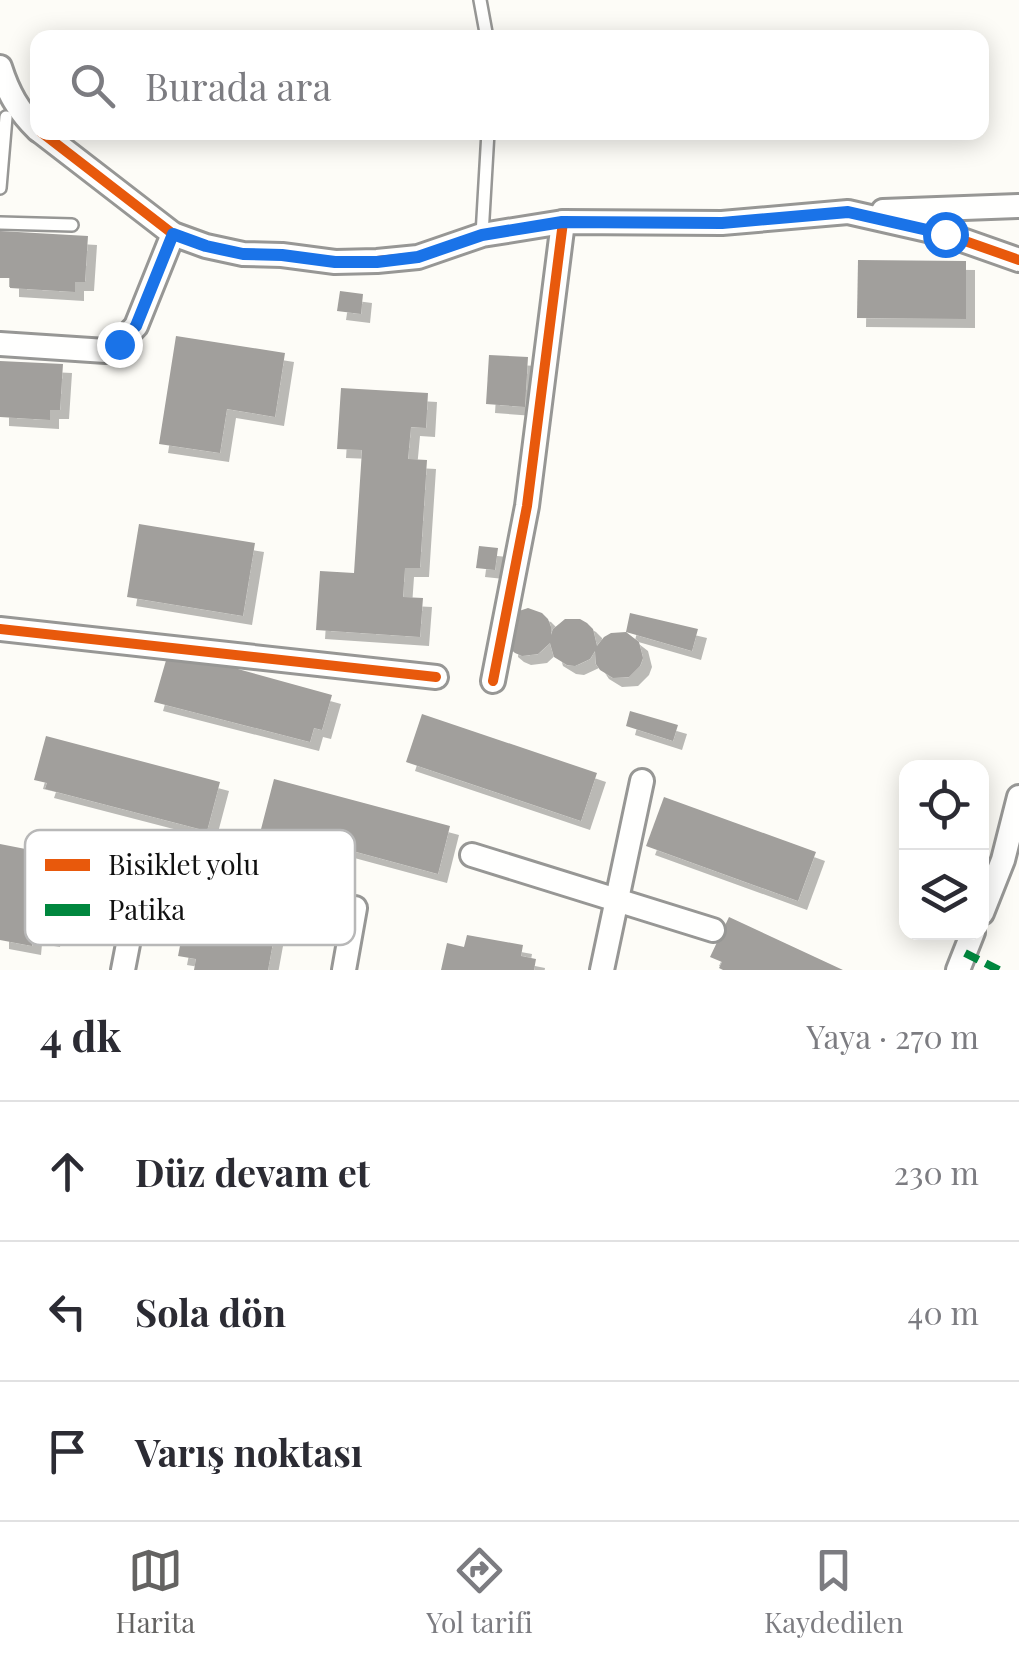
<!DOCTYPE html>
<html lang="tr">
<head>
<meta charset="utf-8">
<style>
  :root { --surface:#fff; --page:#f7f7f7; --text:#2b2b33; --muted:#7c7c81; --line:#e1e1e2; --accent:#646362 }
  body { margin:0; font-family:"Playfair Display",serif; background:var(--page); color:var(--text) }
  .controls { position:absolute; right:30px; bottom:30px; display:grid; overflow:hidden; border-radius:20px; box-shadow:0 5px 25px #0003 }
  .controls button { width:90px; height:90px; display:grid; place-items:center; padding:0; border:0; border-bottom:2px solid var(--line); background:var(--surface); color:var(--text); font:50px sans-serif }
  .stop { position:absolute; width:30px; height:30px; margin:-22px; border:8px solid #1a73e8; border-radius:50%; background:#fff }
  .stop.end { background:#1a73e8; border-color:#fff; box-shadow:0 2px 10px #0008 }
  .list { margin:0; padding:0; list-style:none }
  h2 { display:flex; justify-content:space-between; align-items:center; height:130px; margin:0; padding:0 40px; font-size:42px }
  h2 small { font-size:32px; font-weight:400; color:var(--muted) }
  .list li { display:grid; grid-template-columns:65px 1fr auto; gap:30px; align-items:center; box-sizing:border-box; height:140px; padding:0 40px; border-top:2px solid var(--line) }
  .list b { display:block; font-size:38px; white-space:nowrap }
  .list em { font-size:32px; font-style:normal; color:var(--muted) }
  .icon { flex:none; width:55px; height:55px; fill:none; stroke:currentColor; stroke-width:2; stroke-linecap:round; stroke-linejoin:round }
  .map { position:relative; flex:none; width:1019px; height:970px; overflow:hidden }
  .search { position:absolute; background:var(--surface); box-shadow:0 5px 25px #0003; left:30px; right:30px; top:30px; height:110px; display:flex; align-items:center; gap:25px; box-sizing:border-box; padding:0 35px; border-radius:20px; color:var(--muted); font-size:38px }
  .sheet { height:550px; background:var(--surface) }
  nav { display:flex; justify-content:space-around; align-items:center; box-sizing:border-box; height:140px; border-top:2px solid var(--line); background:var(--surface); font-size:28px; color:var(--muted) }
  nav a { display:grid; justify-items:center; gap:5px }
  nav .on { color:var(--accent) }
  .map>svg:first-child { display:block }
  .building { fill:#a19f9c; filter:url(#shadow) }
  .lines { fill:none; stroke-linecap:round; stroke-linejoin:round }
  .service-casing { stroke:#979795; stroke-width:16 }
  .minor-casing { stroke:#979795; stroke-width:28 }
  .service { stroke:#fffffe; stroke-width:11 }
  .minor { stroke:#fffffe; stroke-width:22 }
  .quiet { stroke:#00873e; stroke-width:8; stroke-dasharray:15 8; stroke-linecap:butt }
  .cycleway-casing { stroke:#fff; stroke-width:16 }
  .cycleway { stroke:#e8590c; stroke-width:10 }
  .route { stroke:#1a73e8; stroke-width:12 }
  .key { fill:#fff; stroke:#b8b8b8; stroke-width:2.5 }
  .key-label { font-size:28px; fill:#111 }
</style>
</head>
<body>
<div class="map">
<svg width="1019" height="970" viewBox="0 0 1019 970">
  <defs>
    <filter id="shadow"><feDropShadow dx="9" dy="9" stdDeviation="0" flood-color="#0004"/></filter>
  </defs>
  <rect width="100%" height="100%" fill="#fdfcf7"/>
  <g class="building">
    <polygon points="0,231 88,236 85,282 75,282 75,292 10,288 10,278 0,278"/>
    <polygon points="858,260 966,261 966,319 857,318"/>
    <polygon points="340,291 363,294 361,314 337,311"/>
    <polygon points="176,336 285,353 275,417 227,409 220,453 159,444"/>
    <polygon points="489,355 528,357 525,407 486,404"/>
    <polygon points="0,361 63,364 60,410 50,410 50,420 0,417"/>
    <polygon points="341,388 428,393 426,428 411,427 408,459 427,460 420,568 405,568 403,597 423,598 420,637 316,630 320,571 354,573 362,450 337,449"/>
    <polygon points="139,524 255,543 243,616 127,597"/>
    <polygon points="479,546 498,548 495,570 476,568"/>
    <polygon points="528,608 542,613 548,619 551,627 551,635 553,629 565,619 580,619 587,623 593,629 597,646 604,637 611,633 626,632 630,613 698,629 692,651 626,632 639,642 643,658 640,666 629,677 613,678 600,670 596,664 595,651 590,659 575,666 567,665 554,657 550,643 538,654 522,656 515,653 509,648 513,613"/>
    <polygon points="169,650 332,695 322,730 314,728 310,742 154,702"/>
    <polygon points="630,711 678,725 673,741 626,726"/>
    <polygon points="422,714 597,773 581,821 406,762"/>
    <polygon points="46,736 220,782 207,831 45,789 47,783 34,780"/>
    <polygon points="274,779 450,826 438,874 338,847 337,853 260,833"/>
    <polygon points="664,797 816,852 798,901 646,846"/>
    <polygon points="0,844 51,854 49,865 64,868 51,938 33,935 32,946 0,940"/>
    <polygon points="211,880 267,891 265,901 280,904 268,970 194,970 196,959 178,956 191,889 208,892"/>
    <polygon points="729,917 843,970 723,970 719,968 722,962 710,957"/>
    <polygon points="467,935 523,945 521,956 536,959 534,970 441,970 447,943 464,947"/>
  </g>
  <g class="lines">
    <g class="service-casing">
      <g id="service">
        <polyline points="480,0 487,38"/>
        <polyline points="0,188 6,117"/>
        <polyline points="0,223 72,225"/>
        <polyline points="482,235 488,132"/>
      </g>
    </g>
    <g class="minor-casing">
      <g id="minor">
        <path d="M0 67C8 92 18 111 38 130"/>
        <polyline points="41,132 173,234 206,246 243,254 282,255 335,262 377,261 418,257 482,235 563,222 722,223 848,212 945,234 1019,260"/>
        <polyline points="883,211 1019,206"/>
        <polyline points="0,344 106,351 119,344 136,326 173,234"/>
        <polyline points="0,629 436,677"/>
        <polyline points="493,681 527,506 563,222"/>
        <polyline points="472,855 713,930"/>
        <polyline points="982,913 1003,860 1019,797"/>
        <polyline points="123,970 146,851"/>
        <polyline points="344,970 355,908"/>
        <polyline points="602,970 642,781"/>
        <polyline points="958,970 973,932"/>
      </g>
    </g>
    <use href="#service" class="service"/>
    <use href="#minor" class="minor"/>
    <polyline class="quiet" points="965,953 999,970"/>
    <g class="cycleway-casing">
      <g id="cycleway">
        <polyline points="41,132 173,234 206,246 243,254 282,255 335,262 377,261 418,257 482,235 563,222 722,223 848,212 945,234 1019,260"/>
        <polyline points="0,629 436,677"/>
        <polyline points="493,681 527,506 563,222"/>
      </g>
    </g>
    <use href="#cycleway" class="cycleway"/>
  </g>
  <g class="lines">
    <polyline class="route" points="119,344 136,326 173,234 206,246 243,254 282,255 335,262 377,262 418,257 482,235 562,222 722,223 848,212 945,234"/>
  </g>
  <rect x="25" y="830" width="330" height="115" rx="15" class="key"/>
  <rect x="45" y="859" width="45" height="12" fill="#e8590c"/>
  <rect x="45" y="904" width="45" height="12" fill="#00873e"/>
  <g class="key-label">
    <text x="108" y="875">Bisiklet yolu</text>
    <text x="108" y="920">Patika</text>
  </g>
</svg>
<div class="controls">
<button><svg class="icon" aria-label="locate" viewBox="0 0 24 24"><circle cx="12" cy="12" r="6"/><path d="M12 2v4M12 18v4M2 12h4M18 12h4"/></svg></button>
<button><svg class="icon" aria-label="layers" viewBox="0 0 24 24"><path d="M12 4l9 5-9 5-9-5zM3 14l9 5 9-5"/></svg></button>
</div>
<div class="stop" style="left:945px;top:234px"></div>
<div class="stop end" style="left:119px;top:344px"></div>
<div class="search"><svg class="icon" aria-label="search" viewBox="0 0 24 24"><circle cx="10" cy="10" r="6"/><path d="M15 15l6 6"/></svg>Burada ara</div>
</div>
<section class="sheet">
<h2>4 dk<small>Yaya · 270 m</small></h2>
<ul class="list">
<li><svg class="icon" aria-label="ahead" viewBox="0 0 24 24"><path d="M12 20V5M6 11l6-6 6 6"/></svg><div><b>Düz devam et</b></div><em>230 m</em></li>
<li><svg class="icon" aria-label="left" viewBox="0 0 24 24"><path d="M17 20v-9H6M10 6l-5 5 5 5"/></svg><div><b>Sola dön</b></div><em>40 m</em></li>
<li><svg class="icon" aria-label="arrive" viewBox="0 0 24 24"><path d="M6 21V4h12l-3 4 3 4H6"/></svg><div><b>Varış noktası</b></div></li>
</ul>
</section>
<nav>
<a class="on"><svg class="icon" aria-label="map" viewBox="0 0 24 24"><path d="M3 6l6-2 6 2 6-2v14l-6 2-6-2-6 2zM9 4v14M15 6v14"/></svg>Harita</a>
<a><svg class="icon" aria-label="directions" viewBox="0 0 24 24"><path d="M12 3l9 9-9 9-9-9zM9 14v-3h6M13 9l2 2-2 2"/></svg>Yol tarifi</a>
<a><svg class="icon" aria-label="saved" viewBox="0 0 24 24"><path d="M7 4h10v16l-5-4-5 4z"/></svg>Kaydedilen</a>
</nav>
</body>
</html>
